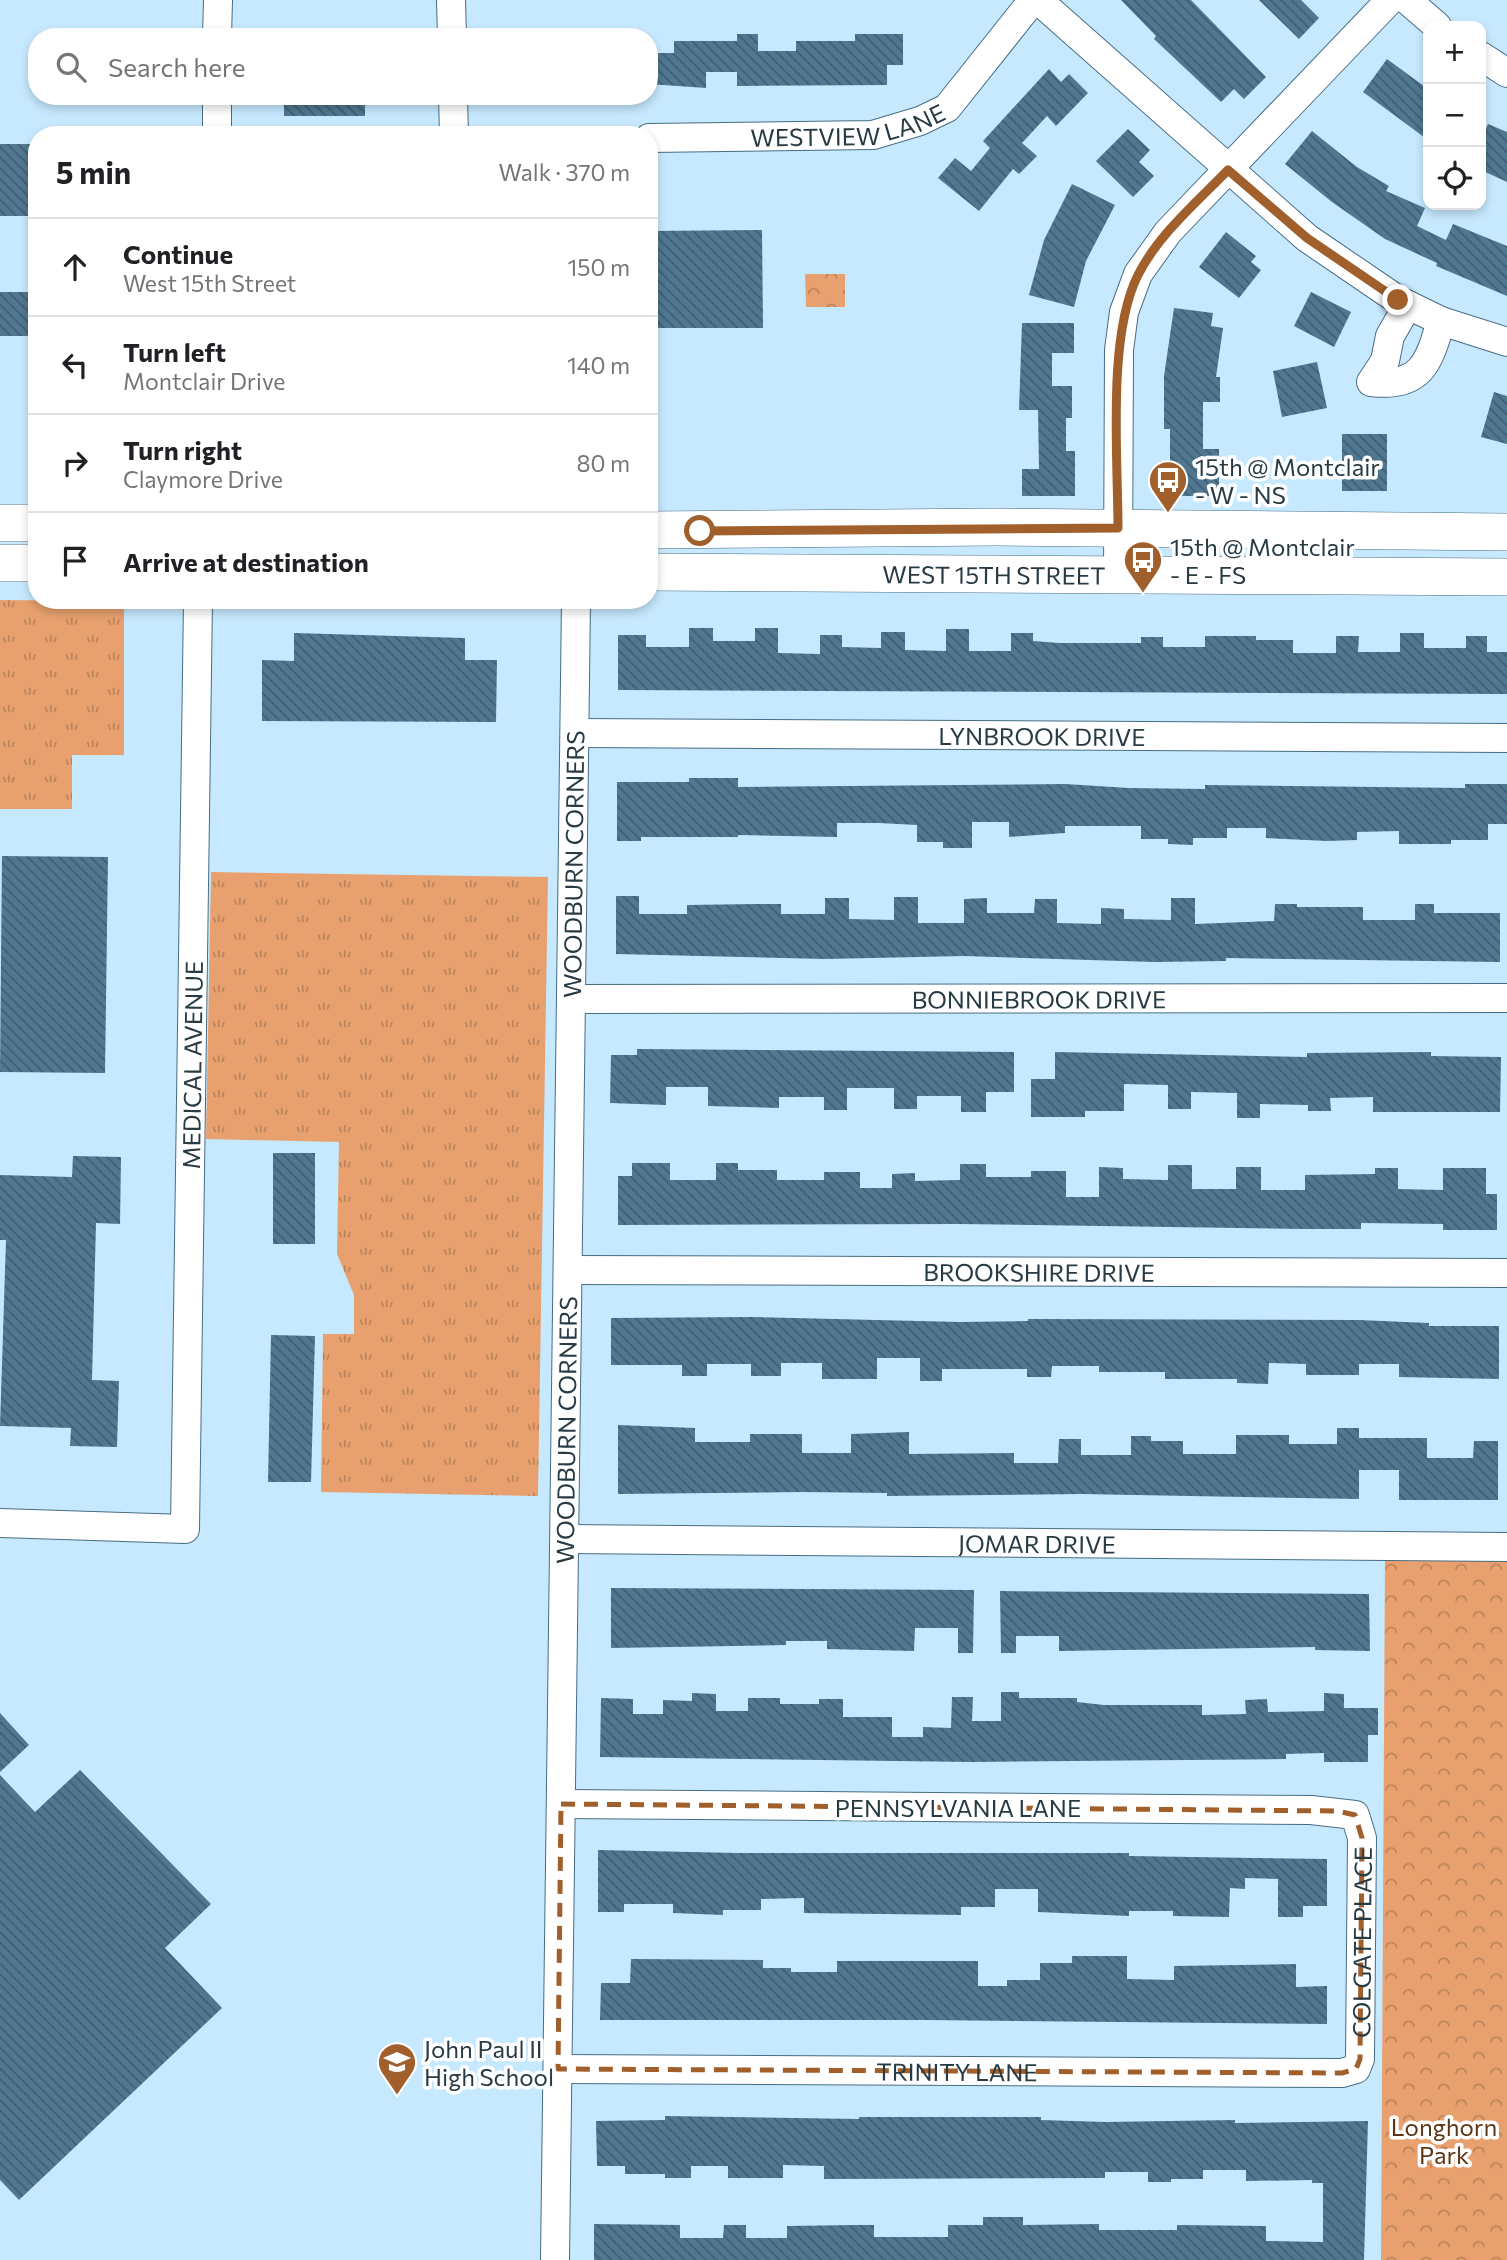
<!DOCTYPE html>
<html lang="en">
<head>
<meta charset="utf-8">
<style>
  :root { --surface:#fff; --page:#f2f2f2; --text:#202124; --muted:#757577; --line:#e0e0e0 }
  body { margin:0; font-family:Commissioner,sans-serif; background:var(--page); color:var(--text) }
  .controls { position:absolute; right:21px; top:21px; display:grid; overflow:hidden; border-radius:14px; box-shadow:0 4px 10px #0003 }
  .controls button { width:63px; height:63px; display:grid; place-items:center; padding:0; border:0; border-bottom:2px solid var(--line); background:var(--surface); color:var(--text); font:35px sans-serif }
  .stop { position:absolute; width:21px; height:21px; margin:-16px; border:5px solid #a05f2b; border-radius:50%; background:#fff }
  .stop.end { background:#a05f2b; border-color:#fff; box-shadow:0 2px 7px #0008 }
  .list { margin:0; padding:0; list-style:none }
  h2 { display:flex; justify-content:space-between; align-items:center; height:91px; margin:0; padding:0 28px; font-size:30px }
  h2 small { font-size:23px; font-weight:400; color:var(--muted) }
  .list li { display:grid; grid-template-columns:46px 1fr auto; gap:21px; align-items:center; box-sizing:border-box; height:98px; padding:0 28px; border-top:2px solid var(--line) }
  .list b { display:block; font-size:26px; white-space:nowrap }
  .list p { margin:0; font-size:23px; white-space:nowrap; color:var(--muted) }
  .list em { font-size:23px; font-style:normal; color:var(--muted) }
  .icon { flex:none; width:38px; height:38px; fill:none; stroke:currentColor; stroke-width:2; stroke-linecap:round; stroke-linejoin:round }
  .map { position:relative; flex:none; width:1507px; height:2260px; overflow:hidden }
  .search { position:absolute; background:var(--surface); box-shadow:0 4px 10px #0003; left:28px; top:28px; width:630px; height:77px; display:flex; align-items:center; gap:18px; box-sizing:border-box; padding:0 24px; border-radius:28px; color:var(--muted); font-size:26px }
  .panel { position:absolute; background:var(--surface); box-shadow:0 4px 10px #0003; left:28px; top:126px; width:630px; height:483px; border-radius:28px }
  .map>svg:first-child { display:block }
  .grass { fill:url(#grass-tufts) }
  .forest { fill:url(#forest-crowns) }
  .building { fill:url(#building-back-hatch) }
  .lines { fill:none; stroke-linecap:round; stroke-linejoin:round }
  .minor-casing { stroke:#466d85; stroke-width:30 }
  .major-casing { stroke:#466d85; stroke-width:38 }
  .minor { stroke:#fff; stroke-width:28 }
  .major { stroke:#fff; stroke-width:37 }
  .route { stroke:#a05f2b; stroke-width:9 }
  .marked { fill:none; stroke:#a05f2b; stroke-width:5; stroke-dasharray:14 9; stroke-linejoin:round }
  .labels { text-anchor:middle; dominant-baseline:central; stroke-width:7; stroke-linejoin:round; paint-order:stroke }
  .street-label { font-size:24px; fill:#283a44; stroke:#fff }
  .poi-label { font-size:24px; fill:#283a44; stroke:#fff; text-anchor:start }
  .park-label { font-size:24px; fill:#5d3515; stroke:#fff }
</style>
</head>
<body>
<div class="map">
<svg width="1507" height="2260" viewBox="0 0 1507 2260">
  <defs>
    <pattern id="grass-tufts" width="24" height="20" patternUnits="userSpaceOnUse" patternTransform="scale(1.75)"><rect width="24" height="20" fill="#e8a16e"/><path d="M3 7l-1-3M5 7V3M7 7l1-3M15 17l-1-3M17 17v-4M19 17l1-3" fill="none" stroke="#bc845c"/></pattern>
    <pattern id="forest-crowns" width="20" height="18" patternUnits="userSpaceOnUse" patternTransform="scale(1.75)"><rect width="20" height="18" fill="#e8a16e"/><path d="M2 6a3 3 0 1 1 6 0M12 15a3 3 0 1 1 6 0" fill="none" stroke="#bc845c"/></pattern>
    <pattern id="building-back-hatch" width="6" height="6" patternUnits="userSpaceOnUse" patternTransform="scale(1.75)"><rect width="6" height="6" fill="#517891"/><path d="M-1 5l2 2M0 0l6 6M5-1l2 2" fill="none" stroke="#405e72"/></pattern>
  </defs>
  <rect width="100%" height="100%" fill="#c7e9ff"/>
  <g class="grass">
    <polygon points="0,600 124,601 124,755 72,755 72,809 0,809"/>
    <polygon points="211,872 548,877 538,1496 321,1492 323,1334 354,1334 354,1295 337,1254 339,1142 206,1139"/>
  </g>
  <g class="forest">
    <polygon points="805,274 845,274 845,307 806,307"/>
    <polygon points="1385,1557 1507,1558 1507,2260 1381,2260"/>
  </g>
  <g class="building">
    <polygon points="1121,0 1191,0 1266,77 1244,99 1234,89 1221,102 1154,39 1156,36"/>
    <polygon points="1259,0 1301,0 1319,18 1299,39"/>
    <polygon points="737,34 758,34 758,51 796,51 796,41 855,41 855,34 903,34 903,65 887,65 887,85 737,86 737,72 706,72 706,88 649,84 649,53 674,53 674,41 737,41"/>
    <polygon points="1387,59 1428,89 1428,140 1363,92"/>
    <polygon points="1049,69 1061,82 1069,74 1088,93 1056,126 1047,116 1022,143 1037,156 1019,174 1013,169 979,211 938,178 955,158 971,171 990,148 983,141"/>
    <rect x="284" y="96" width="81" height="20"/>
    <polygon points="1488,124 1507,132 1507,182 1481,170 1481,140"/>
    <polygon points="1128,129 1150,150 1139,162 1154,176 1133,197 1096,161"/>
    <polygon points="1312,131 1357,167 1389,186 1386,191 1425,208 1417,226 1446,240 1453,224 1507,246 1507,296 1436,266 1437,263 1385,239 1332,202 1285,164"/>
    <rect x="0" y="144" width="37" height="72"/>
    <polygon points="1072,184 1115,205 1086,261 1074,307 1029,295 1044,240"/>
    <polygon points="762,230 763,328 649,328 649,231"/>
    <polygon points="1226,232 1256,256 1251,262 1261,270 1239,298 1199,267"/>
    <rect x="0" y="292" width="37" height="44"/>
    <polygon points="1311,292 1351,312 1334,347 1294,326"/>
    <polygon points="1174,308 1213,313 1211,326 1223,328 1216,377 1220,377 1220,402 1203,402 1203,449 1219,449 1219,496 1170,496 1170,429 1164,429 1164,376"/>
    <polygon points="1022,323 1074,323 1074,353 1052,353 1052,386 1072,386 1072,418 1066,418 1066,451 1075,451 1075,496 1022,496 1022,469 1039,469 1038,410 1019,410"/>
    <polygon points="1317,362 1327,408 1282,417 1273,371"/>
    <polygon points="1494,392 1507,396 1507,444 1481,437"/>
    <rect x="1342" y="434" width="45" height="57"/>
    <polygon points="689,628 713,628 713,641 755,641 755,628 778,628 778,653 820,654 820,635 842,635 842,647 881,648 881,632 905,632 905,650 946,651 946,629 969,629 969,651 1011,651 1011,633 1033,633 1033,641 1059,643 1141,643 1141,637 1163,637 1163,647 1205,647 1205,636 1256,636 1256,640 1293,640 1293,653 1336,653 1336,636 1359,636 1358,652 1400,652 1400,633 1424,633 1424,648 1466,648 1466,636 1487,636 1487,652 1507,652 1507,694 618,690 618,635 646,635 646,647 689,647"/>
    <polygon points="294,633 465,638 465,660 497,660 496,722 262,721 262,660 294,661"/>
    <polygon points="689,778 738,778 738,787 1065,784 1129,788 1205,789 1205,785 1465,788 1465,784 1507,784 1507,824 1488,824 1488,840 1451,840 1451,844 1399,844 1399,831 1357,832 1357,840 1327,841 1266,838 1266,828 1227,828 1227,838 1193,838 1193,845 1168,844 1168,839 1141,839 1141,826 1065,826 1065,833 1009,837 1009,822 972,822 972,848 943,848 943,842 917,842 917,825 879,823 837,823 837,837 738,835 738,837 641,837 641,841 617,841 617,782 689,782"/>
    <polygon points="2,856 108,857 105,1073 0,1072"/>
    <polygon points="616,896 639,896 639,914 687,914 687,905 756,904 781,904 781,914 825,914 825,898 849,898 849,919 894,920 894,897 918,897 918,923 964,923 964,899 987,898 987,913 1034,913 1035,899 1057,899 1057,923 1101,924 1101,908 1124,909 1124,919 1171,920 1171,898 1195,898 1195,924 1274,921 1275,904 1297,904 1297,907 1363,907 1363,920 1415,920 1415,904 1434,904 1434,913 1500,913 1500,962 1226,958 1226,961 1155,962 964,956 825,959 616,954"/>
    <polygon points="637,1049 1014,1052 1014,1092 986,1092 986,1112 961,1112 961,1096 917,1096 917,1109 894,1109 894,1088 847,1088 847,1110 824,1110 824,1097 779,1097 779,1108 708,1106 708,1087 666,1087 666,1105 610,1103 611,1055 637,1055"/>
    <polygon points="1055,1052 1307,1057 1307,1053 1431,1052 1431,1056 1501,1057 1500,1112 1373,1112 1373,1097 1330,1098 1331,1111 1308,1111 1308,1105 1260,1104 1260,1118 1237,1118 1237,1093 1191,1092 1191,1109 1168,1109 1168,1085 1124,1084 1124,1111 1085,1111 1085,1117 1031,1117 1031,1079 1055,1079"/>
    <rect x="273" y="1153" width="42" height="91"/>
    <polygon points="73,1156 121,1157 120,1224 96,1223 92,1380 119,1381 117,1447 70,1446 71,1428 0,1426 6,1240 0,1240 0,1175 72,1177"/>
    <polygon points="632,1163 670,1163 670,1180 716,1180 716,1163 738,1163 738,1170 777,1170 777,1180 824,1180 824,1172 860,1172 860,1188 892,1188 892,1174 915,1173 915,1181 960,1180 960,1164 986,1164 986,1177 1031,1177 1031,1171 1066,1171 1066,1197 1099,1197 1099,1167 1123,1168 1123,1179 1168,1180 1168,1165 1192,1165 1192,1189 1236,1189 1236,1167 1261,1167 1261,1190 1305,1190 1305,1175 1375,1174 1375,1168 1398,1168 1398,1189 1443,1190 1443,1168 1486,1168 1486,1194 1497,1194 1497,1230 1443,1230 1443,1224 1361,1223 1361,1229 1305,1229 960,1224 618,1225 618,1176 632,1176"/>
    <polygon points="751,1317 960,1322 1028,1321 1028,1319 1359,1320 1429,1323 1429,1326 1499,1326 1499,1379 1399,1377 1399,1364 1359,1364 1359,1375 1306,1375 1306,1364 1269,1363 1268,1384 1237,1383 1237,1379 1165,1379 1165,1372 1099,1372 1099,1366 1052,1366 1051,1377 1027,1377 1027,1369 942,1369 942,1381 920,1381 920,1358 877,1358 877,1379 822,1379 822,1363 781,1363 781,1376 751,1376 751,1364 707,1364 707,1376 682,1376 682,1365 611,1365 611,1318"/>
    <polygon points="271,1335 315,1336 311,1482 268,1482"/>
    <polygon points="618,1425 695,1428 695,1442 750,1442 750,1434 802,1434 802,1453 851,1453 851,1434 909,1432 909,1454 1014,1453 1014,1463 1058,1463 1059,1439 1081,1439 1081,1455 1131,1455 1131,1436 1151,1436 1151,1441 1183,1441 1183,1454 1236,1454 1236,1435 1289,1435 1289,1444 1337,1444 1337,1428 1359,1428 1359,1438 1427,1438 1427,1458 1473,1458 1474,1441 1498,1441 1498,1500 1399,1500 1399,1470 1359,1470 1359,1499 1081,1494 887,1496 887,1493 802,1492 618,1494"/>
    <polygon points="611,1588 974,1590 973,1653 958,1653 958,1628 915,1628 914,1651 827,1649 827,1641 786,1641 786,1645 611,1648"/>
    <polygon points="1000,1591 1369,1594 1370,1651 1315,1650 1315,1647 1059,1651 1059,1636 1016,1636 1016,1653 1001,1653"/>
    <polygon points="1001,1692 1019,1692 1019,1698 1077,1698 1077,1702 1104,1705 1202,1705 1202,1715 1246,1714 1245,1700 1267,1699 1268,1712 1324,1711 1324,1693 1344,1694 1344,1708 1378,1708 1378,1735 1368,1735 1368,1762 1324,1762 1324,1753 1286,1754 1286,1759 972,1762 600,1757 601,1698 633,1699 633,1714 663,1714 663,1700 692,1701 692,1693 716,1694 716,1711 748,1711 748,1698 780,1698 780,1704 819,1704 819,1699 843,1699 843,1717 892,1717 892,1737 923,1737 923,1727 951,1728 952,1697 973,1697 972,1721 1001,1721"/>
    <polygon points="0,1713 29,1745 0,1772"/>
    <polygon points="80,1770 211,1904 165,1948 222,2008 19,2200 0,2180 0,1775 35,1812"/>
    <polygon points="598,1850 738,1853 1129,1853 1129,1856 1327,1859 1327,1906 1303,1906 1303,1917 1278,1917 1278,1879 1245,1878 1245,1889 1230,1888 1229,1917 1173,1916 1173,1911 1129,1911 1129,1916 1038,1912 1038,1889 995,1889 995,1907 961,1907 961,1915 804,1913 804,1898 761,1899 761,1910 723,1910 723,1915 673,1913 673,1904 624,1904 624,1912 598,1912"/>
    <polygon points="1072,1956 1127,1956 1127,1979 1174,1980 1174,1966 1296,1964 1296,1987 1327,1986 1327,2024 926,2020 600,2020 601,1983 630,1983 631,1959 763,1960 763,1968 791,1968 791,1972 837,1972 837,1961 978,1961 978,1986 1007,1986 1007,1980 1040,1980 1040,1963 1072,1963"/>
    <polygon points="665,2116 859,2119 859,2117 1041,2117 1041,2120 1105,2122 1235,2120 1235,2123 1368,2121 1364,2260 594,2260 594,2224 680,2225 680,2238 723,2238 724,2225 746,2225 746,2238 787,2238 787,2226 855,2225 874,2225 874,2237 948,2237 948,2225 983,2225 983,2217 1023,2217 1023,2225 1099,2224 1099,2230 1177,2230 1177,2225 1266,2226 1266,2241 1323,2242 1323,2183 1312,2183 1312,2180 1246,2181 1246,2170 1203,2170 1203,2179 1171,2179 1171,2182 1148,2182 1148,2172 1105,2172 1105,2178 824,2179 824,2166 783,2165 783,2178 728,2178 728,2166 691,2166 691,2178 665,2178 665,2174 625,2174 625,2166 597,2166 596,2121 665,2120"/>
  </g>
  <g class="lines">
    <g class="minor-casing">
      <g id="minor">
        <polyline points="451,0 452,37"/>
        <polyline points="1038,0 1307,238 1398,300 1441,321 1507,342"/>
        <polyline points="1407,0 1437,26"/>
        <polyline points="217,37 218,0"/>
        <polyline points="1481,56 1507,73"/>
        <polyline points="453,96 454,135"/>
        <polyline points="217,135 217,96"/>
        <path id="s1" d="M649 138 873 135 920 121 947 108 1033 0"/>
        <path d="M1408 305 1390 336 1385 361 1371 382C1421 388 1429 363 1441 321"/>
        <polyline points="1118,576 1119,350 1124,312 1138,274 1168,232 1390,0"/>
        <path id="s2" d="M576 733 1507 738"/>
        <path id="s3" d="M572 999 1507 998"/>
        <path id="s4" d="M570 1270 1507 1273"/>
        <path id="s5" d="M0 1523 185 1529 198 600"/>
        <path id="s6" d="M566 1539 1507 1547"/>
        <path id="s7" d="M558 2069 1342 2073 1356 2069 1360 2059 1362 1838 1355 1815 1311 1810 561 1804"/>
        <path id="s8" d="M555 2260 576 600"/>
      </g>
    </g>
    <g class="major-casing">
      <g id="major">
        <polyline points="0,523 37,523"/>
        <polyline points="649,530 997,527 1507,532"/>
        <polyline points="0,563 37,563"/>
        <path id="s9" d="M649 572 1507 577"/>
      </g>
    </g>
    <use href="#minor" class="minor"/>
    <use href="#major" class="major"/>
  </g>
  <g class="lines">
    <path class="route" d="M700 531 1118 528C1118 458 1107 336 1138 275 1158 235 1197 202 1228 170L1307 238 1398 300"/>
  </g>
  <path class="marked" d="M561 1804 1337 1811 1355 1815 1362 1838 1360 2059 1356 2069 1342 2073 558 2069Z"/>
  <defs>
    <g id="bus-pin" transform="scale(2.0125)"><path d="M0 17L-7.5 6A9.5 9.5 0 1 1 7.5 6Z" fill="#a05f2b" stroke="#fff"/><path d="M-5-6H5V4H4V6H2V4H-2V6H-4V4H-5ZM-3.5-4V0h7V-4ZM-3.5 1.2v1.5H-2V1.2ZM2 1.2v1.5H3.5V1.2Z" fill="#fff"/></g>
    <g id="school-pin" transform="scale(2.0125)"><path d="M0 17L-7.5 6A9.5 9.5 0 1 1 7.5 6Z" fill="#a05f2b" stroke="#fff"/><path d="M0-5L7-2L0 1L-7-2ZM-4 1L0 2.5L4 1V4Q0 6-4 4Z" fill="#fff"/></g>
  </defs>
  <g fill-rule="evenodd">
    <use href="#bus-pin" x="1168" y="480"/>
    <use href="#bus-pin" x="1143" y="560"/>
    <use href="#school-pin" x="397" y="2062"/>
  </g>
  <g class="labels">
    <g class="street-label">
      <text stroke="none"><textPath href="#s1" startOffset="200">WESTVIEW LANE</textPath></text>
      <text stroke="none"><textPath href="#s9" startOffset="345">WEST 15TH STREET</textPath></text>
      <text stroke="none"><textPath href="#s2" startOffset="466">LYNBROOK DRIVE</textPath></text>
      <text stroke="none"><textPath href="#s8" startOffset="1396">WOODBURN CORNERS</textPath></text>
      <text stroke="none"><textPath href="#s3" startOffset="467">BONNIEBROOK DRIVE</textPath></text>
      <text stroke="none"><textPath href="#s5" startOffset="649">MEDICAL AVENUE</textPath></text>
      <text stroke="none"><textPath href="#s4" startOffset="469">BROOKSHIRE DRIVE</textPath></text>
      <text stroke="none"><textPath href="#s8" startOffset="830">WOODBURN CORNERS</textPath></text>
      <text stroke="none"><textPath href="#s6" startOffset="471">JOMAR DRIVE</textPath></text>
      <text x="958" y="1807">PENNSYLVANIA LANE</text>
      <text stroke="none"><textPath href="#s7" startOffset="926">COLGATE PLACE</textPath></text>
      <text stroke="none"><textPath href="#s7" startOffset="399">TRINITY LANE</textPath></text>
    </g>
    <g class="poi-label">
      <text x="1195" y="466">15th @ Montclair<tspan x="1195" dy="28">- W - NS</tspan></text>
      <text x="1170" y="546">15th @ Montclair<tspan x="1170" dy="28">- E - FS</tspan></text>
      <text x="424" y="2048">John Paul II<tspan x="424" dy="28">High School</tspan></text>
    </g>
    <g class="park-label">
      <text x="1444" y="2126">Longhorn<tspan x="1444" dy="28">Park</tspan></text>
    </g>
  </g>
</svg>
<div class="controls">
<button>+</button>
<button>−</button>
<button><svg class="icon" aria-label="locate" viewBox="0 0 24 24"><circle cx="12" cy="12" r="6"/><path d="M12 2v4M12 18v4M2 12h4M18 12h4"/></svg></button>
</div>
<div class="stop" style="left:700px;top:531px"></div>
<div class="stop end" style="left:1398px;top:300px"></div>
<div class="search"><svg class="icon" aria-label="search" viewBox="0 0 24 24"><circle cx="10" cy="10" r="6"/><path d="M15 15l6 6"/></svg>Search here</div>
<section class="panel">
<h2>5 min<small>Walk · 370 m</small></h2>
<ul class="list">
<li><svg class="icon" aria-label="ahead" viewBox="0 0 24 24"><path d="M12 20V5M6 11l6-6 6 6"/></svg><div><b>Continue</b><p>West 15th Street</p></div><em>150 m</em></li>
<li><svg class="icon" aria-label="left" viewBox="0 0 24 24"><path d="M17 20v-9H6M10 6l-5 5 5 5"/></svg><div><b>Turn left</b><p>Montclair Drive</p></div><em>140 m</em></li>
<li><svg class="icon" aria-label="right" viewBox="0 0 24 24"><path d="M7 20v-9h11M14 6l5 5-5 5"/></svg><div><b>Turn right</b><p>Claymore Drive</p></div><em>80 m</em></li>
<li><svg class="icon" aria-label="arrive" viewBox="0 0 24 24"><path d="M6 21V4h12l-3 4 3 4H6"/></svg><div><b>Arrive at destination</b></div></li>
</ul>
</section>
</div>
</body>
</html>
